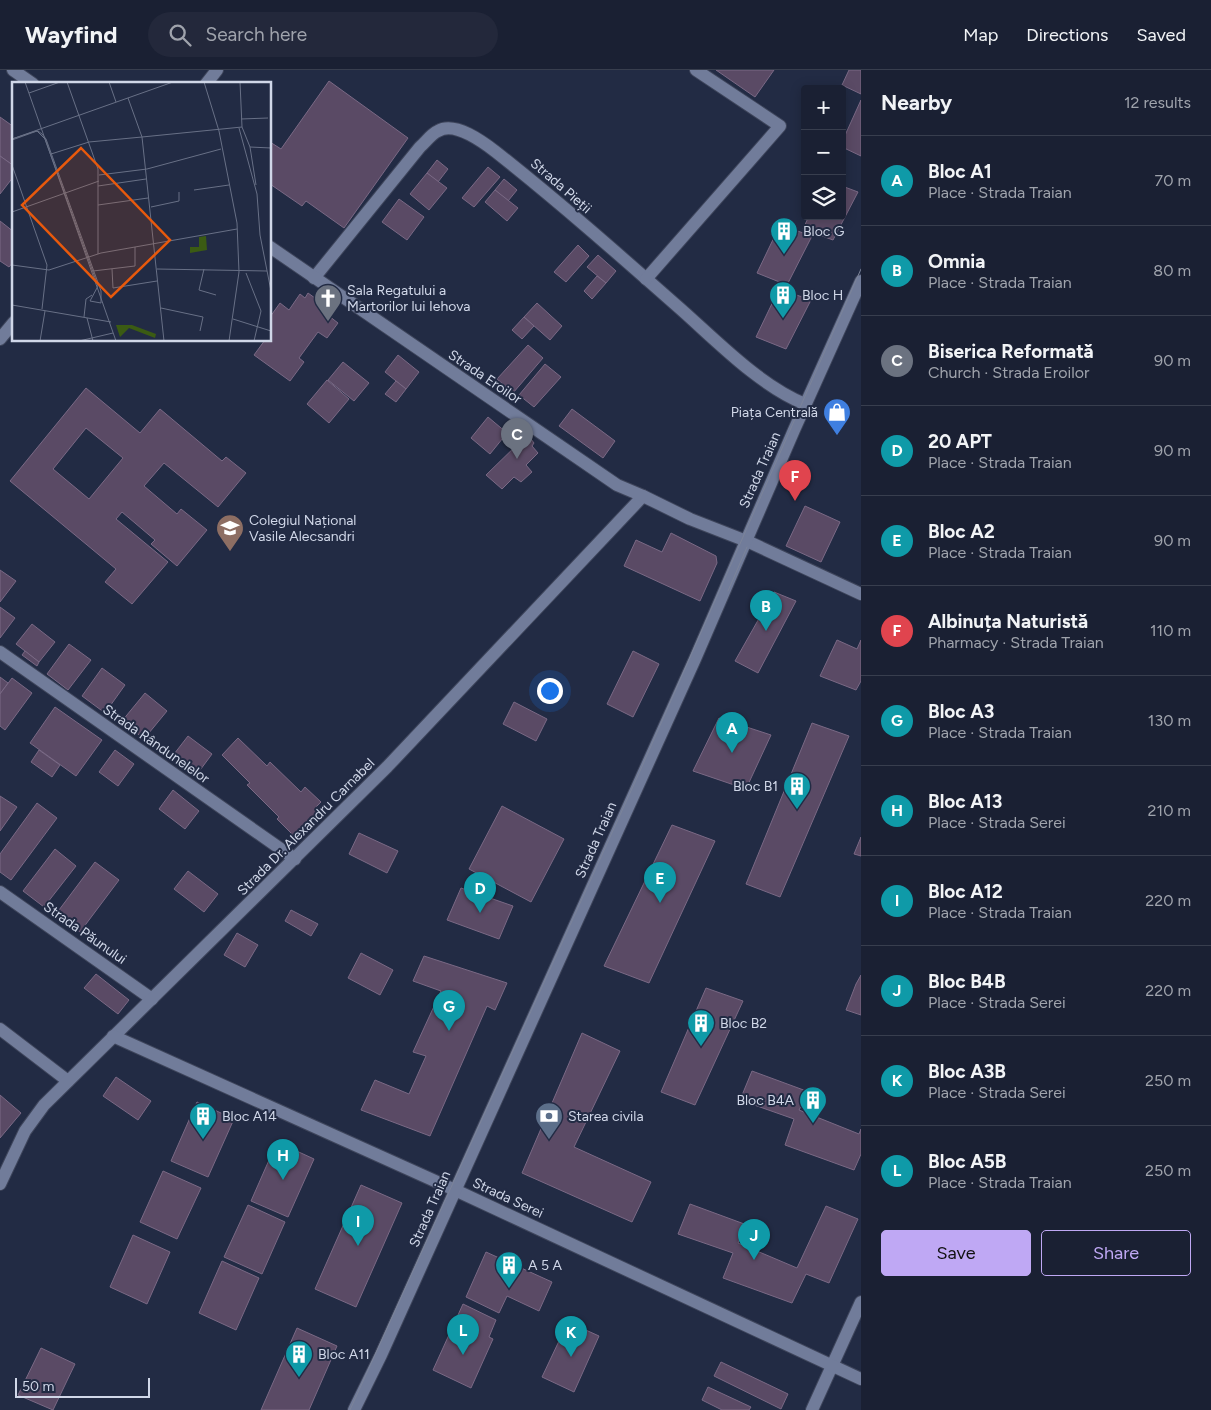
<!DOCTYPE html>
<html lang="en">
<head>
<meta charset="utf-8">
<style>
  :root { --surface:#1a2033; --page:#23283b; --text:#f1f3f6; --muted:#9fa3ac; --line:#383e4e; --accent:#bfa8f4 }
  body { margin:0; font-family:Figtree,sans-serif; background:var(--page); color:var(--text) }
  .controls { position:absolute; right:15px; top:15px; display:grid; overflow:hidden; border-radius:5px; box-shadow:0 2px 12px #0003 }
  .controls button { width:45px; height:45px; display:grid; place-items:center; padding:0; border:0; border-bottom:1px solid var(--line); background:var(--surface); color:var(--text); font:25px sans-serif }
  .scale { position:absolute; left:15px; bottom:12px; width:135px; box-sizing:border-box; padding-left:5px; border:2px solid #d0d7e8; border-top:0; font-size:14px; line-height:18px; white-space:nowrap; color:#d0d7e8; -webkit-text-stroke:4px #222b44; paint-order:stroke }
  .you { position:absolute; left:549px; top:620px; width:18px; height:18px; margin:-12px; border:4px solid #fff; border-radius:50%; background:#1a73e8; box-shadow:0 0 0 8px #1a73e833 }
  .badge { display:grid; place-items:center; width:32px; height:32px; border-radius:50%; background:var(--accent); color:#fff; font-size:16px; font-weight:700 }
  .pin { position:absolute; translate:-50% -41px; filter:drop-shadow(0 1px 2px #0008) }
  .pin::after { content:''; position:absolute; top:26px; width:18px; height:15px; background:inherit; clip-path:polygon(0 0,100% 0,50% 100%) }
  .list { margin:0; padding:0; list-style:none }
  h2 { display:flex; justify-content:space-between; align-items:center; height:65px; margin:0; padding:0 20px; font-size:21px }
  h2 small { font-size:16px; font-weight:400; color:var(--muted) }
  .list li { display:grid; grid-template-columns:32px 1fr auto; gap:15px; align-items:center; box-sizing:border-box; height:90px; padding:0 20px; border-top:1px solid var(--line) }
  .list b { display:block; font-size:19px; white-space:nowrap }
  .list p { margin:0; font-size:16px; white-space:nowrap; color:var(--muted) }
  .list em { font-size:16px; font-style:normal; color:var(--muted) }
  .actions { display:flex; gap:10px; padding:15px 20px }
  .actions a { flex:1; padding:11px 0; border:1px solid var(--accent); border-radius:5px; text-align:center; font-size:18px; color:var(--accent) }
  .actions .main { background:var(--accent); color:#111 }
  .icon { flex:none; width:28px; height:28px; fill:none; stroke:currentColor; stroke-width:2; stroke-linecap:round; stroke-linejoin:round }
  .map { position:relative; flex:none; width:861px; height:1340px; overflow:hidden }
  header { display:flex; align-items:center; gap:30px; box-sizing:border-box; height:70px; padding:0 25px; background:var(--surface); border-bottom:1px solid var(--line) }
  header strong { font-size:24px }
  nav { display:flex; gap:28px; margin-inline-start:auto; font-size:18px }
  .search { width:350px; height:45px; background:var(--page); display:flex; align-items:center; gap:12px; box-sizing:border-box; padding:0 18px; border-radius:28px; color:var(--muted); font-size:19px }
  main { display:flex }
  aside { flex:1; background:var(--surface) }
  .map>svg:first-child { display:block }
  .building { fill:#5a4a65; stroke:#7a6985; fill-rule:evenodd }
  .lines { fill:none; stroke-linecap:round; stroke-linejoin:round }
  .street-casing { stroke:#3e455b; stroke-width:14 }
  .secondary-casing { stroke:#3e455b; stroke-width:14 }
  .street { stroke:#717c9a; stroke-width:12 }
  .secondary { stroke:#717c9a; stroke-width:12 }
  .tram { stroke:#7c8499; stroke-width:1 }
  .labels { text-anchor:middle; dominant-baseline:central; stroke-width:4; stroke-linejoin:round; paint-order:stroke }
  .street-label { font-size:14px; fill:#d0d7e8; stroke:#222b44 }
  .poi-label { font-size:14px; fill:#d0d7e8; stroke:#222b44; text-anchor:start }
  .inset-road { fill:none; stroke:#687086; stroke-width:1 }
  .view { fill:#e8590c; fill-opacity:0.15; stroke:#e8590c; stroke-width:2.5 }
  .inset-edge { fill:none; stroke:#d0d7e8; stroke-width:2.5 }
</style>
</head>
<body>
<header>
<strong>Wayfind</strong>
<div class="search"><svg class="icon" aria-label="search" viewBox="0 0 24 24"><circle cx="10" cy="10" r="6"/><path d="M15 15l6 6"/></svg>Search here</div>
<nav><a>Map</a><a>Directions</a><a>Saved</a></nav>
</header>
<main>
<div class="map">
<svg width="861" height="1340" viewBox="0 0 861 1340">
  <rect width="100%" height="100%" fill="#222b44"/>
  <g class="building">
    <polygon points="716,0 774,0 755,27"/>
    <polygon points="849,0 861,0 861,24 842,15"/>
    <polygon points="329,11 408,68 344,158 306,131 302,136 270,114 270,72 281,79"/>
    <polygon points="861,30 861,86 842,77 842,72"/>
    <polygon points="0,47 14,57 14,96 0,86"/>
    <polygon points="0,86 14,96 14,106 0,124"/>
    <polygon points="437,90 448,99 438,112 427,103"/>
    <polygon points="488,97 500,107 474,137 462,128"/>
    <polygon points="427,103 447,118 429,140 410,124"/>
    <polygon points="504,109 517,120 508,131 495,120"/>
    <polygon points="842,116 858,122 833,170 803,159 809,146 842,146"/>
    <polygon points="495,120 518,138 507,151 485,132"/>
    <polygon points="399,129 424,147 407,170 382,152"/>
    <polygon points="0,151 14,162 14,191 9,197 0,191"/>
    <polygon points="780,155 812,166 787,215 757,203"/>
    <polygon points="578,175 589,186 566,212 554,202"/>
    <polygon points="598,185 616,201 606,213 587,197"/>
    <polygon points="597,206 606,213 592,229 584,221"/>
    <polygon points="779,219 811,230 786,279 756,267"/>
    <polygon points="308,223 333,241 329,246 338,253 327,268 318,262 299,288 304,292 290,311 254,285 265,270 270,270 270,247 280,233 289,240 300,224 305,228"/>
    <polygon points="537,233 562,256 550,270 524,247"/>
    <polygon points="524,247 534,256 522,269 512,260"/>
    <polygon points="528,275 543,288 513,323 497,309"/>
    <polygon points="398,285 419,302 406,319 385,302"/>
    <polygon points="343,292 369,313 354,331 328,310"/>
    <polygon points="545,294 561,307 534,337 519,325"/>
    <polygon points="327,310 349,329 329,353 307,334"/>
    <polygon points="396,311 406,319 396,332 385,324"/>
    <path d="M86 318 140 363 160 339 222 391 226 387 246 403 218 437 164 393 144 416 177 444 181 439 207 460 177 496 151 474 155 470 122 442 116 449 168 492 132 534 105 512 116 499 10 411ZM86 358 123 388 89 429 53 399Z"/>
    <polygon points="572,339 615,371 603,388 559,356"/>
    <polygon points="488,347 507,363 490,384 471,368"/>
    <polygon points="523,369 526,372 531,369 534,373 532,376 538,383 526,395 532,402 521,412 514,407 502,419 486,405"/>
    <polygon points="805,436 840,452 821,492 786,476"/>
    <polygon points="671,463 716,486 717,493 700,531 624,496 636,470 662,482"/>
    <polygon points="0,500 16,511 0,532"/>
    <polygon points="774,522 796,531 758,603 735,591"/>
    <polygon points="0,537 15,548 0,568"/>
    <polygon points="32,554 55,572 39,592 16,574"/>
    <polygon points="837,570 857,579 861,570 861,611 856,620 820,606"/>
    <polygon points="69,574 91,590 68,620 47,604"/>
    <polygon points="25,581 39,592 37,596 22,585"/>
    <polygon points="633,581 659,594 633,647 607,634"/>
    <polygon points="102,598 125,615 105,643 82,626"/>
    <polygon points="0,607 8,613 0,624"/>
    <polygon points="12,608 32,623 5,660 0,656 0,624"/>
    <polygon points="145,623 167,641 144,669 122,651"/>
    <polygon points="514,632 547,649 536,671 503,654"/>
    <polygon points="55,637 102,670 76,706 30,673"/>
    <polygon points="719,648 771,665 746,719 693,701"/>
    <polygon points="812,653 849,666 780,827 746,814"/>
    <polygon points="188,666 212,684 195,707 171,688"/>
    <polygon points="238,668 267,696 270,692 301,722 305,717 321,732 316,737 320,741 295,767 277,749 279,747 247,715 250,713 222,685"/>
    <polygon points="39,680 60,695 52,707 31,692"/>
    <polygon points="115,680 134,694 118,716 99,702"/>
    <polygon points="173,720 199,741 185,759 159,739"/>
    <polygon points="0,726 17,737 0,761"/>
    <polygon points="37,733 57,748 11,810 0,802 0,784"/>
    <polygon points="502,736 564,769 531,832 469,799"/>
    <polygon points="672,755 715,771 649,913 604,896"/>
    <polygon points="359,763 398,781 387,803 349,784"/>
    <polygon points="861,767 861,786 854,784"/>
    <polygon points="55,779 76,796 44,837 23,821"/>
    <polygon points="95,792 119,810 80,862 56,844"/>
    <polygon points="188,801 218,824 204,842 174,819"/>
    <polygon points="461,818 513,836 499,869 447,850"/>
    <polygon points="291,840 318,854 311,866 285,851"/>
    <polygon points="237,863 258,875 245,897 224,885"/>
    <polygon points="361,883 393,900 380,925 348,908"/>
    <polygon points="424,886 507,913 495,940 487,936 430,1066 361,1040 375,1010 409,1024 426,986 413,982 441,921 413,911"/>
    <polygon points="96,904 129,930 118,944 84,918"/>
    <polygon points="861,905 861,945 846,940 856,914"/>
    <polygon points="706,918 743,931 695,1035 661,1022"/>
    <polygon points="582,963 620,981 574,1077 651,1112 632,1152 522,1103"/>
    <polygon points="752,1001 809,1022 799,1040 859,1064 861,1059 861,1084 854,1100 785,1075 794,1049 740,1030"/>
    <polygon points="116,1007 151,1031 138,1050 103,1026"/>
    <polygon points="0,1025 21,1043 0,1068"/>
    <polygon points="197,1032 234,1049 208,1107 171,1091"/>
    <polygon points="277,1072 314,1089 288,1147 251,1131"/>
    <polygon points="163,1101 201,1118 177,1169 140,1152"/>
    <polygon points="361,1115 402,1133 356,1237 315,1219"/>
    <polygon points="690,1134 747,1155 738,1173 797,1198 826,1136 858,1149 829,1213 806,1204 792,1233 723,1208 733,1183 678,1164"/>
    <polygon points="248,1135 285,1152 262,1204 224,1187"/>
    <polygon points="133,1165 170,1182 147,1234 110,1217"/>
    <polygon points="486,1182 552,1212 539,1241 507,1226 499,1243 466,1227"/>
    <polygon points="222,1191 259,1208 236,1260 199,1243"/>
    <polygon points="463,1234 496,1250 489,1267 493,1269 471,1318 433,1300"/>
    <polygon points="568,1252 599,1266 574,1322 542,1307"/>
    <polygon points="297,1258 337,1276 309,1340 261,1340"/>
    <polygon points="41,1278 75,1294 53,1340 18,1325"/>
    <polygon points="721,1292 788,1324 781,1339 714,1306"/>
    <polygon points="708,1317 751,1337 749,1340 722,1340 702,1330"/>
  </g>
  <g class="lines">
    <g class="street-casing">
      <g id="street">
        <path d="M314 208 420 77C426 72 431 64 438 61 455 51 483 72 496 82 558 131 617 183 676 235 714 268 758 315 805 334"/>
        <polyline points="646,209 780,56 696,0"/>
        <polyline points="0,582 295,789"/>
        <polyline points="0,822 152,929"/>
        <polyline points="0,959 68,1011"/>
        <polyline points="0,1114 25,1061 44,1035 387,697 643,426"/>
        <polyline points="812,1340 861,1232"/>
      </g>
    </g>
    <g class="secondary-casing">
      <g id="secondary">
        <polyline points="13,0 33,14"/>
        <polyline points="206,14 217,0"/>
        <polyline points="270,177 617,415 643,426 690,449 749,472 861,524"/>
        <polyline points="0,269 14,252"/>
        <polyline points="113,966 455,1120 861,1309"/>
        <polyline points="354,1340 381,1285 695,589 794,360 861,211"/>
      </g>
    </g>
    <use href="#street" class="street"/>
    <use href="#secondary" class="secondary"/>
    <g class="tram">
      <polyline points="728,521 747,477"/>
      <polyline points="350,1340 640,701 861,199"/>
    </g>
  </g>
  <defs>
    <g id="building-pin" transform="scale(1.4375)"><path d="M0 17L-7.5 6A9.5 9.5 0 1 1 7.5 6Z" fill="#0f9aa8" stroke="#222b44"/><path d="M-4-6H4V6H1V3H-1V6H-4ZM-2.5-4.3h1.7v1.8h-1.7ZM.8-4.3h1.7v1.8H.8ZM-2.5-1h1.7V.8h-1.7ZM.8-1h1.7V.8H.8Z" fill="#fff"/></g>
    <g id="church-pin" transform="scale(1.4375)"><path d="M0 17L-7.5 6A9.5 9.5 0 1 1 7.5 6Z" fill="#6b7280" stroke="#222b44"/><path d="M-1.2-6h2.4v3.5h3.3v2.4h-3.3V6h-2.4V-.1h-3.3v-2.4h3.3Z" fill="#fff"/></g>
    <g id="shop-pin" transform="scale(1.4375)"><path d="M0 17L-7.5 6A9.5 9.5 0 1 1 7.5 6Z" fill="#3f7fe0" stroke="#222b44"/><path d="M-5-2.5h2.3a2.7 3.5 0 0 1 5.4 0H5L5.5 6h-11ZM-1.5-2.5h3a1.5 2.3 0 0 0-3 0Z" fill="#fff"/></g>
    <g id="university-pin" transform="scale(1.4375)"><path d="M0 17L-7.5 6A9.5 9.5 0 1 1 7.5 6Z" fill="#8d6e63" stroke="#222b44"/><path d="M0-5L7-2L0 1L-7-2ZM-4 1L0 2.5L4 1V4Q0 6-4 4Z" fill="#fff"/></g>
    <g id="bank-pin" transform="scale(1.4375)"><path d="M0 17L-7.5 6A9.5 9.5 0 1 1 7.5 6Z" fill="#5c6f8a" stroke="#222b44"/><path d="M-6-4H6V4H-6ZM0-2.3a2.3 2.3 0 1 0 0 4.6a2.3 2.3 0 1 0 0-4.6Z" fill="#fff"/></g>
  </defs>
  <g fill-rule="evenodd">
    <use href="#building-pin" x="784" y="161"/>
    <use href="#building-pin" x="783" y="225"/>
    <use href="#church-pin" x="328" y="228"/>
    <use href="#shop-pin" x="837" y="342"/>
    <use href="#university-pin" x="230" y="458"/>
    <use href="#building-pin" x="797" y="716"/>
    <use href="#building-pin" x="701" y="953"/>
    <use href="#building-pin" x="813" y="1030"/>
    <use href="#building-pin" x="203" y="1046"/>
    <use href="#bank-pin" x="549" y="1046"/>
    <use href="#building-pin" x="509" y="1195"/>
    <use href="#building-pin" x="299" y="1284"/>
  </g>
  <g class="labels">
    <g class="street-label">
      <text transform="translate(561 116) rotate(41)">Strada Pieții</text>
      <text transform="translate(485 307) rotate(34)">Strada Eroilor</text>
      <text transform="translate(760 400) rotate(-66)">Strada Traian</text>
      <text transform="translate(156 674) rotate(35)">Strada Rândunelelor</text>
      <text transform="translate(306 757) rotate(-45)">Strada Dr. Alexandru Carnabel</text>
      <text transform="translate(596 770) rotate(-66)">Strada Traian</text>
      <text transform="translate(85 863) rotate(35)">Strada Păunului</text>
      <text transform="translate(508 1128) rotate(25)">Strada Serei</text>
      <text transform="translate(430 1139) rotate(-66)">Strada Traian</text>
    </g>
    <g class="poi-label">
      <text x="803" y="161">Bloc G</text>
      <text x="347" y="220">Sala Regatului a<tspan x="347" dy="16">Martorilor lui Iehova</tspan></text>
      <text x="802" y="225">Bloc H</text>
      <text x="818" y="342" text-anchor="end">Piața Centrală</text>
      <text x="249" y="450">Colegiul Național<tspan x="249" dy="16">Vasile Alecsandri</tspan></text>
      <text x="778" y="716" text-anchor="end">Bloc B1</text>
      <text x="720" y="953">Bloc B2</text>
      <text x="794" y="1030" text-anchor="end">Bloc B4A</text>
      <text x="222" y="1046">Bloc A14</text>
      <text x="568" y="1046">Starea civila</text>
      <text x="528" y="1195">A 5 A</text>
      <text x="318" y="1284">Bloc A11</text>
    </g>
  </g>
  <g transform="translate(12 12)">
    <rect width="259" height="259" fill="#222b44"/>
    <path d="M194 154 195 168 178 171V165H187V155ZM104 243H120L144 252 143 256 117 246 108 255Z" fill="#3b5b13"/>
    <path class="inset-road" d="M13 0 104 259M55 0 86 87V172M97 0 104 20M192 0 207 49 225 141 227 190 217 259M228 0 230 45M17 11 48 0M229 37 256 36M227 46 245 112 248 153 259 209M0 57 161 0M0 57 21 50 25 49H26L30 52 34 57 89 209V221L78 219 86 204 33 57 25 49 0 58M238 65 244 103M39 72 77 60 130 55 116 16M0 83 35 183 30 227M87 93 135 87 209 67M86 104 134 97M182 108 217 103M86 123 136 116M139 125 167 119V110M0 130 87 99M0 183 37 188 89 171 225 147M100 187 101 206 145 199M145 187 255 189M192 187 187 208 204 213M81 189 123 184V165M234 191 249 229 242 259M0 223 99 240M149 226 191 235 188 249M72 235 74 217 80 213M75 236 81 259M221 237 259 249M28 259 33 229M67 259 101 251M152 259 130 55 230 45 238 65 259 66"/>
    <path class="view" d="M69 66 158 158 99 215 10 123Z"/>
    <rect width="259" height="259" class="inset-edge"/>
  </g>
</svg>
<div class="controls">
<button>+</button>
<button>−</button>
<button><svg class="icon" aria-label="layers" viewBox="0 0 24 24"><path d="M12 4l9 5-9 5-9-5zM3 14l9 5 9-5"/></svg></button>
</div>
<div class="scale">50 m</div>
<div class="you"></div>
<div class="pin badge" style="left:732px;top:683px;background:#0f9aa8">A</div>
<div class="pin badge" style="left:766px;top:561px;background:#0f9aa8">B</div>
<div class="pin badge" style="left:517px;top:389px;background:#6b7280">C</div>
<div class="pin badge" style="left:480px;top:843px;background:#0f9aa8">D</div>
<div class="pin badge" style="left:660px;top:833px;background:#0f9aa8">E</div>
<div class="pin badge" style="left:795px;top:431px;background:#e0444e">F</div>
<div class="pin badge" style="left:449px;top:961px;background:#0f9aa8">G</div>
<div class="pin badge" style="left:283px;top:1110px;background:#0f9aa8">H</div>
<div class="pin badge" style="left:358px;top:1176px;background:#0f9aa8">I</div>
<div class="pin badge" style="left:754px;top:1190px;background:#0f9aa8">J</div>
<div class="pin badge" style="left:571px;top:1287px;background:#0f9aa8">K</div>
<div class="pin badge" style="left:463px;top:1285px;background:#0f9aa8">L</div>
</div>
<aside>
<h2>Nearby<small>12 results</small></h2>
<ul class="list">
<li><span class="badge" style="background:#0f9aa8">A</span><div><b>Bloc A1</b><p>Place · Strada Traian</p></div><em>70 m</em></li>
<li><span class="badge" style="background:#0f9aa8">B</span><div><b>Omnia</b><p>Place · Strada Traian</p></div><em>80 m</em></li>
<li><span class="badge" style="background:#6b7280">C</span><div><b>Biserica Reformată</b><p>Church · Strada Eroilor</p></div><em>90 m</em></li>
<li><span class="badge" style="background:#0f9aa8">D</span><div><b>20 APT</b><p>Place · Strada Traian</p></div><em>90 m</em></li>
<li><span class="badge" style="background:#0f9aa8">E</span><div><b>Bloc A2</b><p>Place · Strada Traian</p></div><em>90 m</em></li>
<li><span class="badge" style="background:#e0444e">F</span><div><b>Albinuța Naturistă</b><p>Pharmacy · Strada Traian</p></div><em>110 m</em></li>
<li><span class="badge" style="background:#0f9aa8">G</span><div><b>Bloc A3</b><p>Place · Strada Traian</p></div><em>130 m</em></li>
<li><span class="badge" style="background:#0f9aa8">H</span><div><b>Bloc A13</b><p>Place · Strada Serei</p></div><em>210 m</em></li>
<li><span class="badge" style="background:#0f9aa8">I</span><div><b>Bloc A12</b><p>Place · Strada Traian</p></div><em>220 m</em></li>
<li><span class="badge" style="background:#0f9aa8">J</span><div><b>Bloc B4B</b><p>Place · Strada Serei</p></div><em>220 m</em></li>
<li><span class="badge" style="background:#0f9aa8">K</span><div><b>Bloc A3B</b><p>Place · Strada Serei</p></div><em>250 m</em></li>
<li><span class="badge" style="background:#0f9aa8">L</span><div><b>Bloc A5B</b><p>Place · Strada Traian</p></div><em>250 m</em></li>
</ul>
<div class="actions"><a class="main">Save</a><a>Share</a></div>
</aside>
</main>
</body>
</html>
